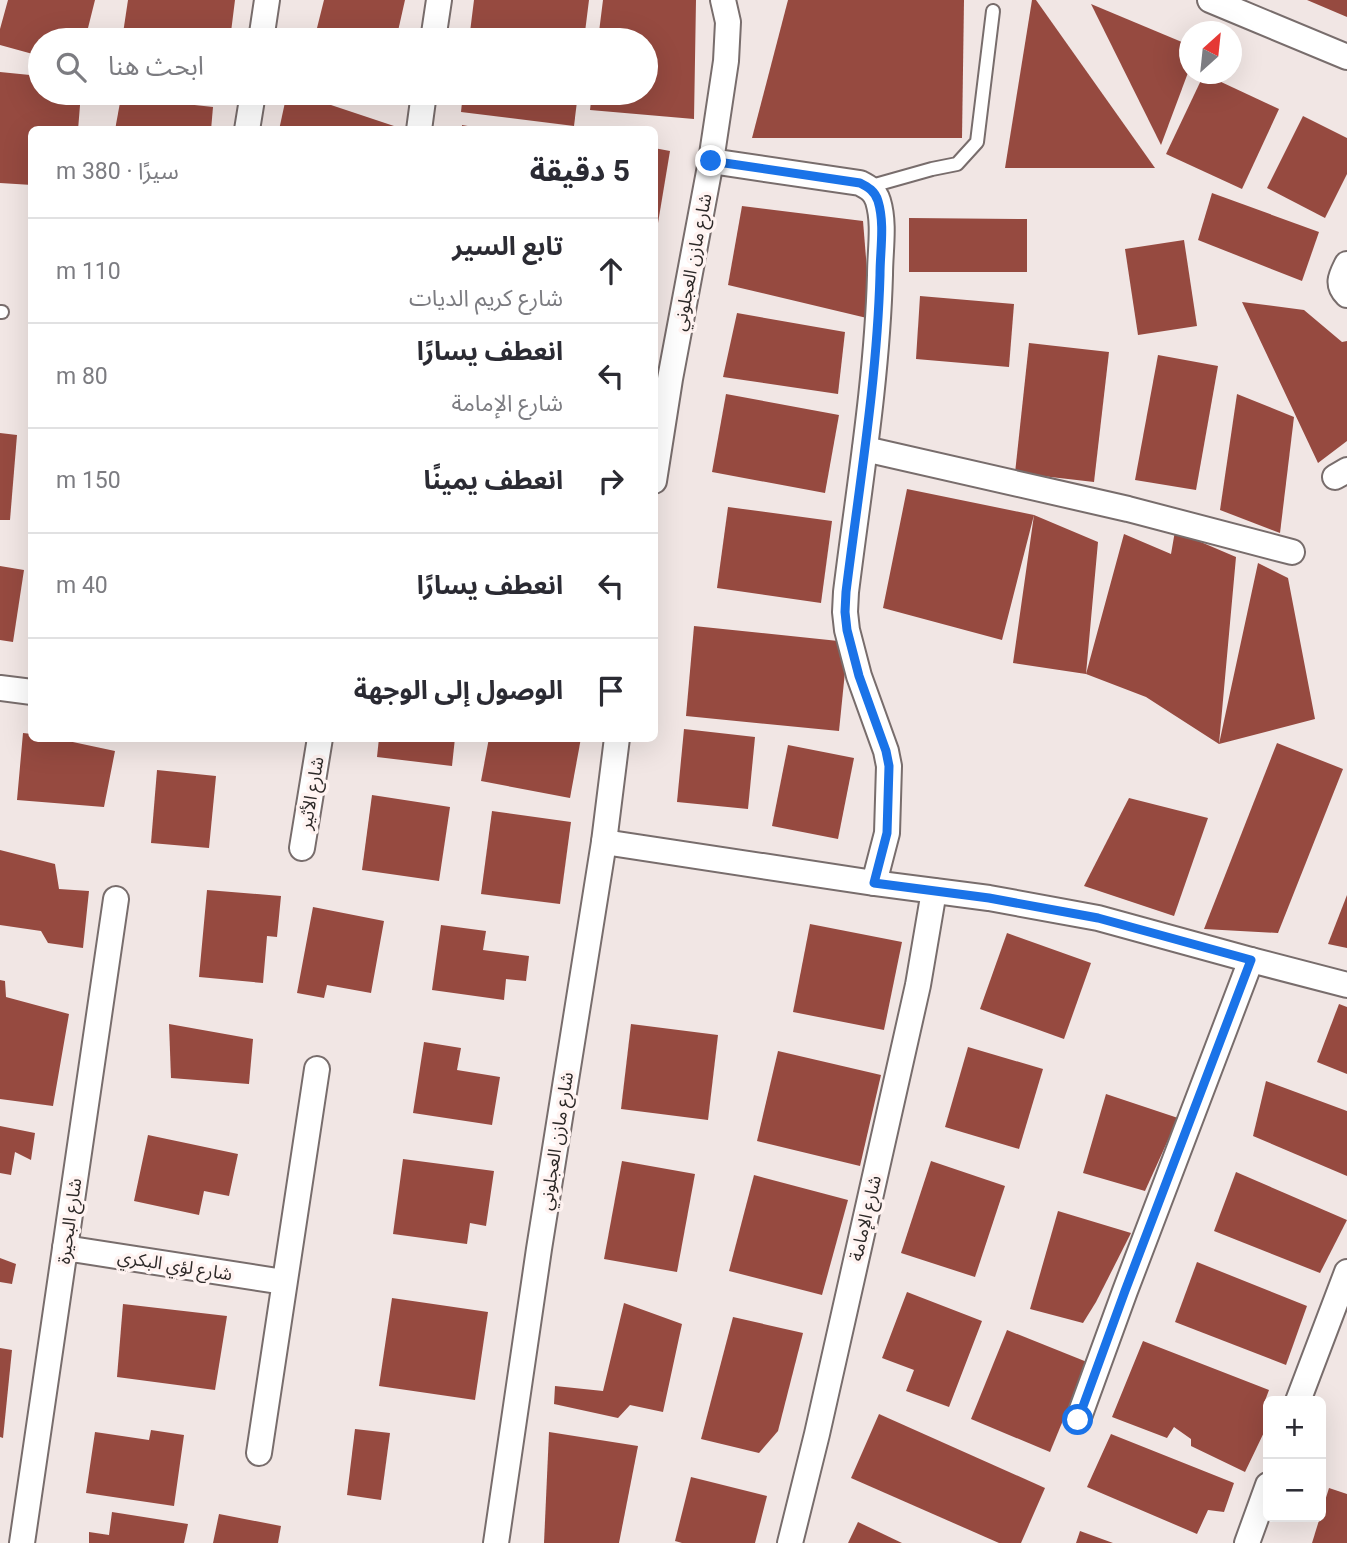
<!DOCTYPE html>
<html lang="ar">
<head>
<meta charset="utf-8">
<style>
  :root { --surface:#fff; --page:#f2f2f3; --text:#2b2b33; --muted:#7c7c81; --line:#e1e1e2 }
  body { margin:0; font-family:Roboto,"Noto Sans Arabic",sans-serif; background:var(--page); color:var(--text); direction:rtl }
  .controls { position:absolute; right:21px; bottom:21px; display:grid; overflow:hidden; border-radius:10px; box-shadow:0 7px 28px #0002 }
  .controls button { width:63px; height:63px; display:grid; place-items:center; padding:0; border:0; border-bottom:2px solid var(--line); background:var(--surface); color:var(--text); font:35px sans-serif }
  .compass { position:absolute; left:1179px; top:21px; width:63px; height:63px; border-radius:50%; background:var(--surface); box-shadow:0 7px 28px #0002; rotate:27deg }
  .stop { position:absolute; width:21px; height:21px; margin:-16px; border:5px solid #1a73e8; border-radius:50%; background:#fff }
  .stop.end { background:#1a73e8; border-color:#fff; box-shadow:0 2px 7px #0008 }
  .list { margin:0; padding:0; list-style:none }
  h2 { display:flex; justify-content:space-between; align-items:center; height:91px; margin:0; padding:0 28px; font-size:30px }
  h2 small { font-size:23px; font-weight:400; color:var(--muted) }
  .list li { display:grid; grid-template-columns:46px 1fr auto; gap:21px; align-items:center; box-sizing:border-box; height:105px; padding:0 28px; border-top:2px solid var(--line) }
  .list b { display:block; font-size:26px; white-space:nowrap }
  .list p { margin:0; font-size:23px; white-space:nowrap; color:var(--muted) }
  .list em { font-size:23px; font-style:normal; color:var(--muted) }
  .icon { flex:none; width:38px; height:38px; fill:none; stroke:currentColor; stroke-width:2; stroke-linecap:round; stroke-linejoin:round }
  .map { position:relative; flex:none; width:1347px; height:1543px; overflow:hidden; direction:ltr }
  .search { position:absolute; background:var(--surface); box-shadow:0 7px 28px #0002; left:28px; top:28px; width:630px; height:77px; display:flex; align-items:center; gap:18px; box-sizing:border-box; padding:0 24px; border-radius:38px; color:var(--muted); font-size:26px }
  .panel { position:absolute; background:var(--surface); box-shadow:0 7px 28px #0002; left:28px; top:126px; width:630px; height:616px; border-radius:10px; direction:rtl }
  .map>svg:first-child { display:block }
  .building { fill:#964a40 }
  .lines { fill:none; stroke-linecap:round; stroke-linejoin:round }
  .lane-casing { stroke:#786d6c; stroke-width:16 }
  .street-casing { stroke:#786d6c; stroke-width:28 }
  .lane { stroke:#fff; stroke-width:12 }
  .street { stroke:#fff; stroke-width:24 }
  .route { stroke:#1a73e8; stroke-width:9 }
  .labels { text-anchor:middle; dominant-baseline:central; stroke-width:7; stroke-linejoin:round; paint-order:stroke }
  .street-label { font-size:18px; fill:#2c2827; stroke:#fff3f1 }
</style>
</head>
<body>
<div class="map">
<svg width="1347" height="1543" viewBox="0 0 1347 1543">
  <rect width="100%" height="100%" fill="#f1e6e4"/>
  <g class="building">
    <polygon points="8,0 95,0 85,40 40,40 40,56 0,45 0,29"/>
    <polygon points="128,0 235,0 230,40 122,40"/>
    <polygon points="324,0 405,0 396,40 314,40"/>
    <polygon points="474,0 589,0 584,40 469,40"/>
    <polygon points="603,0 696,0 694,119 590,110 592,93 646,93 646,40 598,40"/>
    <polygon points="788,0 964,0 962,138 752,138"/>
    <polygon points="1032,0 1036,0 1155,168 1005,168"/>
    <polygon points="1307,0 1347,0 1347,17"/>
    <polygon points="1091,4 1189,45 1189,70 1161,145"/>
    <polygon points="0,72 40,76 40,93 81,93 78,130 32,130 32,185 0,183"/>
    <polygon points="1204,74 1279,109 1242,189 1166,154"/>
    <polygon points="287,93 295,93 406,130 279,130"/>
    <polygon points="463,93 578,93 574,126 461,112"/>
    <polygon points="121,97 213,107 211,130 115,130"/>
    <polygon points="1303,116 1347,138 1347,174 1325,218 1267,188"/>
    <polygon points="462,125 479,128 479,130 462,130"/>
    <polygon points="654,148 670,151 656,235 654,235"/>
    <polygon points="1212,193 1319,232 1302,281 1198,240"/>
    <polygon points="742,206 863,221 871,319 728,285"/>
    <polygon points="909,218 1027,219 1027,272 909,272"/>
    <polygon points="1184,240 1197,326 1138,335 1125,249"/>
    <polygon points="920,296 1014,304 1009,367 916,359"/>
    <polygon points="1242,302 1304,310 1342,342 1347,341 1347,441 1318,463"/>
    <polygon points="737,313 845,332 838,394 723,377"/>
    <polygon points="1029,343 1109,352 1094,482 1015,473"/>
    <polygon points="1158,355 1218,366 1196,490 1135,480"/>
    <polygon points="726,394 839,415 825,493 712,472"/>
    <polygon points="1237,394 1294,417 1280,533 1220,510"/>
    <polygon points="0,433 17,435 10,520 0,520"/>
    <polygon points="907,489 1034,515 1098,542 1086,674 1124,534 1171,554 1175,531 1236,557 1219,744 1258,563 1288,578 1315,719 1219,744 1146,697 1086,674 1013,663 1034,515 1002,640 883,608"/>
    <polygon points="728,507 832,521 821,603 717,588"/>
    <polygon points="0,566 24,570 13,642 0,640"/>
    <polygon points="694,626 848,642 839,731 686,716"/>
    <polygon points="684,729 755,737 748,809 677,802"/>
    <polygon points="23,733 32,734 32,738 54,738 115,751 104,807 17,800"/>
    <polygon points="379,738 455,738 452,766 377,757"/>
    <polygon points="489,738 581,738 570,798 481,781"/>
    <polygon points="1277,743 1343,769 1278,933 1204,929"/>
    <polygon points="788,745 854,758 838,839 772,826"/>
    <polygon points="157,770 216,776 209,848 151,843"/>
    <polygon points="372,795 450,807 439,881 362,870"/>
    <polygon points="1129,798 1208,818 1174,916 1084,886"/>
    <polygon points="492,811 571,822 560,904 481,894"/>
    <polygon points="0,850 55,864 59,889 89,891 83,948 48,943 41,931 0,925"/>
    <polygon points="207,890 281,896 277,937 267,936 263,983 199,977"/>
    <polygon points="1347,895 1347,948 1328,944"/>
    <polygon points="313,907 384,921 371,993 327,985 324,998 297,993"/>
    <polygon points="810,924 902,942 884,1030 793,1012"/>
    <polygon points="441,925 486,931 483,950 529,956 526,981 506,979 504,1000 432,990"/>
    <polygon points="1007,933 1091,963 1064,1039 980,1009"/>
    <polygon points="0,980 5,981 6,997 69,1014 53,1106 0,1099"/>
    <polygon points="1339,1004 1347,1007 1347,1074 1317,1062"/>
    <polygon points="169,1024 253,1039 249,1084 171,1078"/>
    <polygon points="631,1024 718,1035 708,1120 621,1109"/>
    <polygon points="424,1042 461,1048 457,1070 500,1077 492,1125 413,1113"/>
    <polygon points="968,1047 1043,1069 1019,1149 945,1127"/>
    <polygon points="778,1051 881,1075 860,1166 757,1141"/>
    <polygon points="1266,1081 1347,1111 1347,1176 1253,1136"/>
    <polygon points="1106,1094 1178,1118 1145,1191 1083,1173"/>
    <polygon points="0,1126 35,1133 31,1160 15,1152 11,1175 0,1173"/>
    <polygon points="148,1135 238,1154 229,1196 204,1191 199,1215 134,1201"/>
    <polygon points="403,1159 494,1171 486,1226 470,1223 467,1244 393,1234"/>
    <polygon points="622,1161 695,1174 677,1272 604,1259"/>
    <polygon points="931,1161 1005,1186 975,1277 901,1253"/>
    <polygon points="1236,1172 1347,1220 1320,1273 1214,1231"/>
    <polygon points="754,1175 848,1200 822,1295 729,1271"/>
    <polygon points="1058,1211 1131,1233 1096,1302 1083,1323 1030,1309"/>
    <polygon points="0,1258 16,1264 12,1284 0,1282"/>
    <polygon points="1197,1262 1307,1306 1286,1365 1175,1322"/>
    <polygon points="907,1292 982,1321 949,1407 906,1391 914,1370 882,1358"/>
    <polygon points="392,1298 488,1312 475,1400 379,1386"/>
    <polygon points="624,1303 682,1324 663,1412 630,1405 618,1418 554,1404 555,1386 603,1391"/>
    <polygon points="123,1304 227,1316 215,1390 117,1377"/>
    <polygon points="733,1317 803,1333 778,1431 759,1453 701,1439"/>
    <polygon points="1007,1330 1087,1362 1050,1452 971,1419"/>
    <polygon points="1143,1341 1269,1390 1263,1406 1268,1409 1268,1424 1245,1472 1191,1446 1191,1439 1174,1427 1167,1438 1112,1417"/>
    <polygon points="0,1348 12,1350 3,1438 0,1437"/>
    <polygon points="879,1414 1045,1488 1021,1543 999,1543 851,1478"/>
    <polygon points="355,1429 390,1433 381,1500 347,1495"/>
    <polygon points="151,1430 184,1435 174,1506 86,1493 95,1432 149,1440"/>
    <polygon points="549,1432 638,1446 619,1543 544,1543"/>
    <polygon points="1111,1434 1234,1483 1224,1512 1208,1510 1197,1534 1087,1487"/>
    <polygon points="691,1477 767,1496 755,1543 682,1543 675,1541"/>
    <polygon points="1329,1488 1347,1494 1347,1543 1312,1543"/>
    <polygon points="112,1512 188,1524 184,1543 89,1543 89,1532 109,1535"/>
    <polygon points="219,1514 281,1526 278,1543 213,1543"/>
    <polygon points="858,1522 902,1543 848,1543"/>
    <polygon points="1080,1531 1113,1543 1076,1543"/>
  </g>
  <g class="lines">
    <g class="lane-casing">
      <g id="lane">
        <polyline points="868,187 932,169 957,164 977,142 993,11"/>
        <polyline points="0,312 2,312"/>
      </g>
    </g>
    <g class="street-casing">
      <g id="street">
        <polyline points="1210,0 1347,57"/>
        <polyline points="261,40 267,0"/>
        <polyline points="433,40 439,0"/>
        <polyline points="247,130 253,93"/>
        <polyline points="419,130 424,93"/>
        <path d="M711 161 860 183C868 187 875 191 878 201 885 224 880 251 880 275 877 381 859 487 846 592L845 612 847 630 859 676 886 751 889 766 887 833 874 883"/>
        <path d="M1347 264C1341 276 1336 284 1347 295"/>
        <polyline points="865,449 1128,509 1292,552"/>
        <polyline points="1335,477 1347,470"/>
        <polyline points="654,481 670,379 711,161 726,61 728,22 723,0"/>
        <polyline points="0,688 32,692"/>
        <polyline points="604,842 874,883 989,898 1098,918 1251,960 1347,985"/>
        <polyline points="302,848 320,738"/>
        <polyline points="65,1248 284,1282"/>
        <polyline points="1298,1401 1347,1272"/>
        <polyline points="1078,1420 1125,1291 1251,960"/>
        <polyline points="259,1453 317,1069"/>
        <polyline points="22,1543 116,899"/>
        <polyline points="496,1543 539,1249 604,842 617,738"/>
        <polyline points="790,1543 817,1434 918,985 934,891"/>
        <polyline points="1247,1543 1268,1485"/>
      </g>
    </g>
    <use href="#lane" class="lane"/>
    <use href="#street" class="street"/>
  </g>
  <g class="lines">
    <path class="route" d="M711 161 860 183C868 187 875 191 878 201 885 224 880 251 880 275 877 381 859 487 846 592L845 612 847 630 859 676 886 751 889 766 887 833 874 883 989 898 1098 918 1251 960 1125 1291 1078 1420"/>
  </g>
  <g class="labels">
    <g class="street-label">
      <text transform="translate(692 262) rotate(-79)">شارع مازن العجلوني</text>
      <text transform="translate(311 793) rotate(-80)">شارع الأثير</text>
      <text transform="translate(556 1141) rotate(-81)">شارع مازن العجلوني</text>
      <text transform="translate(865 1218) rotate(-77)">شارع الإمامة</text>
      <text transform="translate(69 1221) rotate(-82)">شارع البحيرة</text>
      <text transform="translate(175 1265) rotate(9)">شارع لؤي البكري</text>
    </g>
  </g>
</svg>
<div class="controls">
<button>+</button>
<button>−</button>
</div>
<svg class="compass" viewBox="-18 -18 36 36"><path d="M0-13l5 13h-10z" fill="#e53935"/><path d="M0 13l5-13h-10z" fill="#7c7c81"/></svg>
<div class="stop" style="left:1078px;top:1420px"></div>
<div class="stop end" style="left:711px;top:161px"></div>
<div class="search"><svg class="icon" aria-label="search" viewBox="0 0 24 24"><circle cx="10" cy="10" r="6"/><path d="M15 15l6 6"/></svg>ابحث هنا</div>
<section class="panel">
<h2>5 دقيقة<small>سيرًا · 380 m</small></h2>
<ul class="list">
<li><svg class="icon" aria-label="ahead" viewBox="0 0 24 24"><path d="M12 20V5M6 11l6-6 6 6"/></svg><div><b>تابع السير</b><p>شارع كريم الديات</p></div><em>110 m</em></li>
<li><svg class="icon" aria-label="left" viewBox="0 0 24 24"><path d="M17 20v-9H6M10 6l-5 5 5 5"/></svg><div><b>انعطف يسارًا</b><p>شارع الإمامة</p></div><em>80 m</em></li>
<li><svg class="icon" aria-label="right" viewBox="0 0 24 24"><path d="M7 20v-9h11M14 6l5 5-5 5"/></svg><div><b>انعطف يمينًا</b></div><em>150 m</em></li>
<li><svg class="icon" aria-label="left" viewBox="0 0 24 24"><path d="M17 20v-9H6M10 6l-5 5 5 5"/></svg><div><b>انعطف يسارًا</b></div><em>40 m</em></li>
<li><svg class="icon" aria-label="arrive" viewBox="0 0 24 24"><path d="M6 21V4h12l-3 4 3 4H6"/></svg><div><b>الوصول إلى الوجهة</b></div></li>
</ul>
</section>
</div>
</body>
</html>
